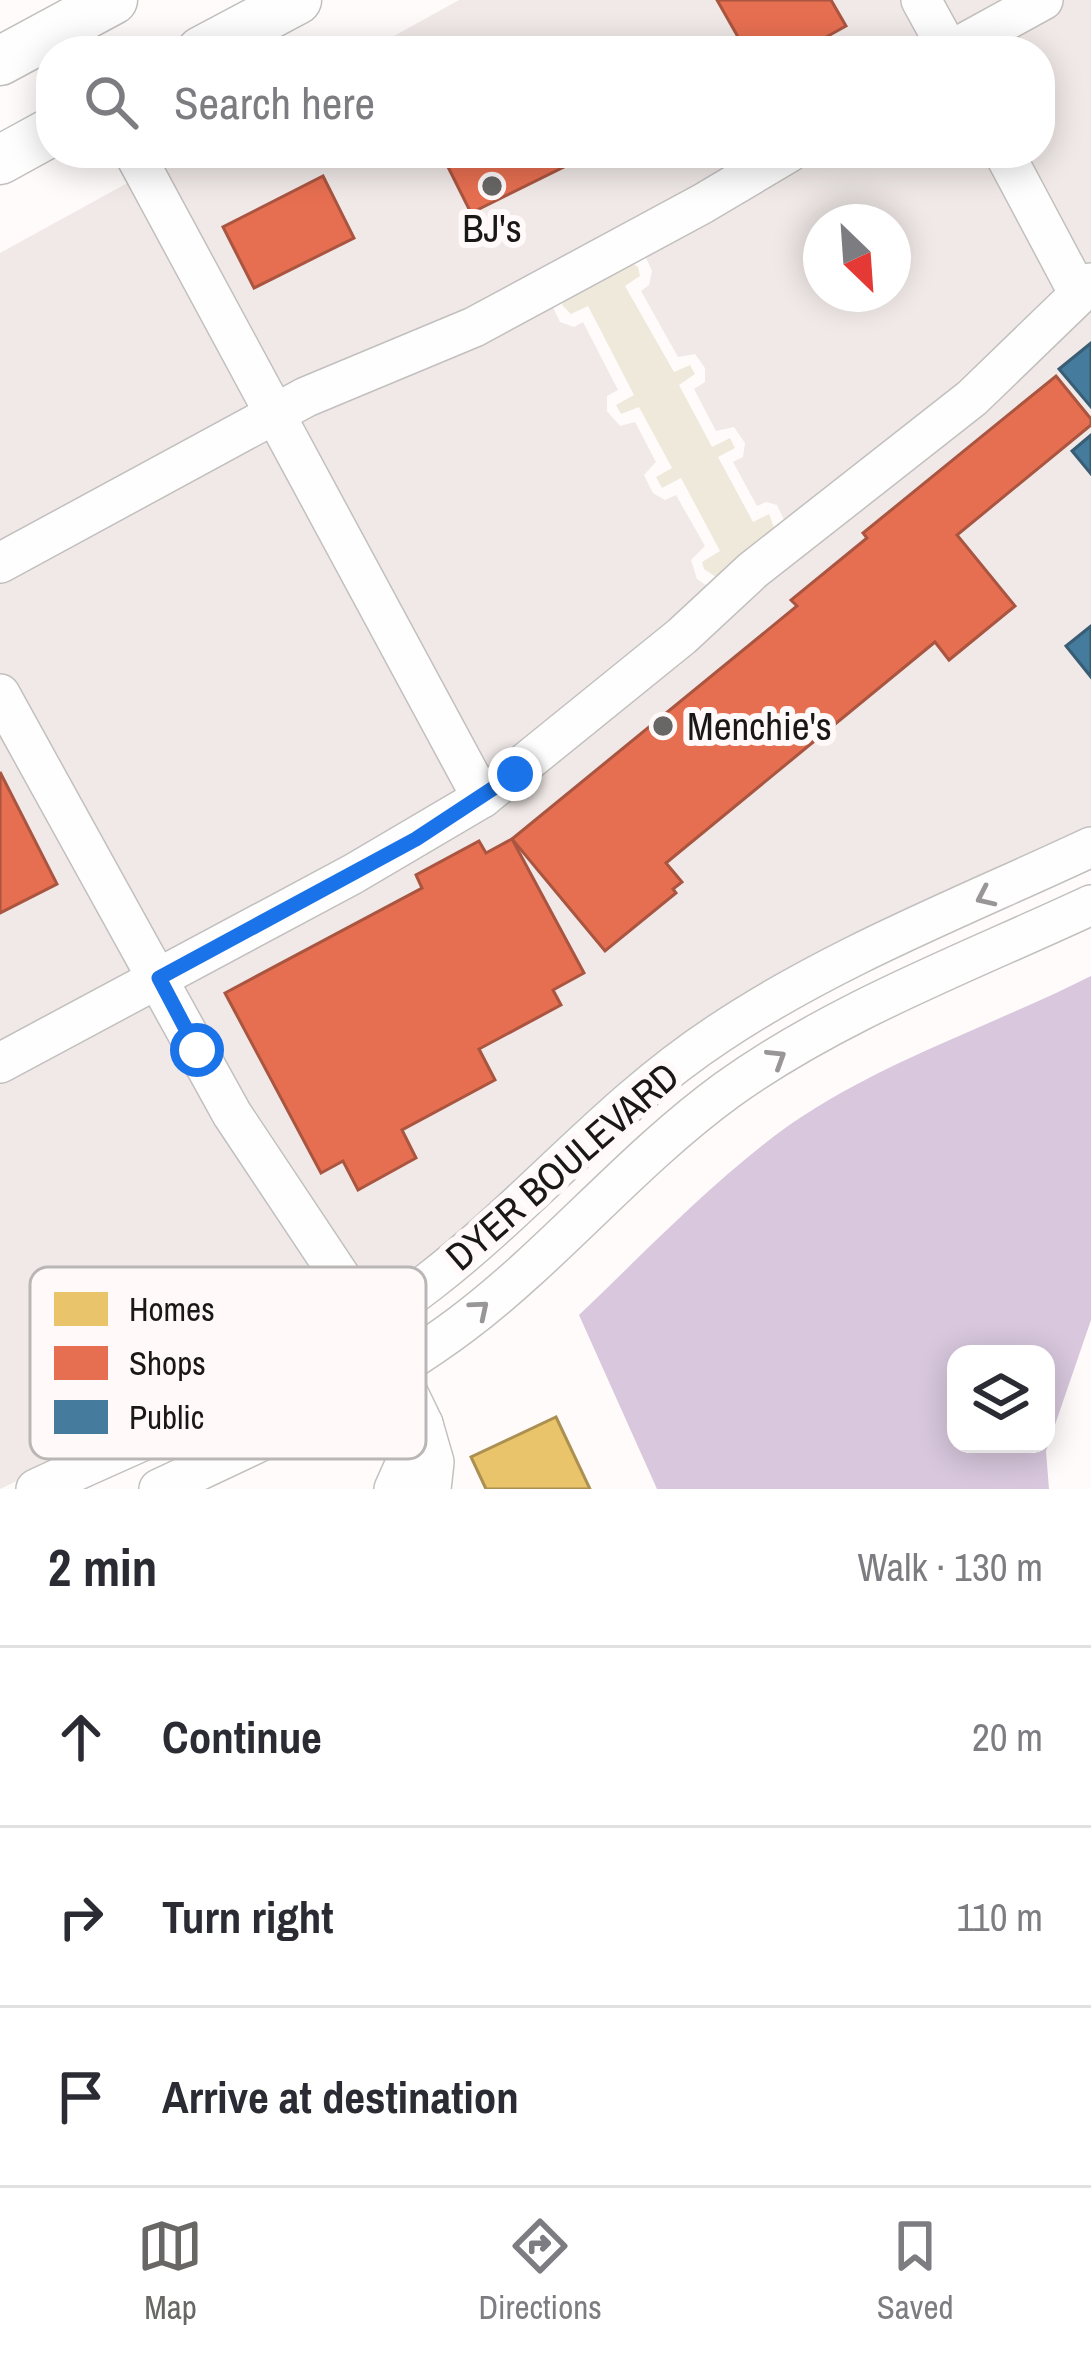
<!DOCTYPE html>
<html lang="en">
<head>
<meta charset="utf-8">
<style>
  :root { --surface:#fff; --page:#f7f7f7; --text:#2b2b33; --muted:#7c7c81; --line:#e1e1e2; --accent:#696766 }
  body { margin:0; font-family:"Archivo Narrow",sans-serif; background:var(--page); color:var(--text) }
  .controls { position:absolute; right:36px; bottom:36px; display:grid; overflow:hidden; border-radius:24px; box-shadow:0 6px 30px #0003 }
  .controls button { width:108px; height:108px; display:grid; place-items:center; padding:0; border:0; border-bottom:3px solid var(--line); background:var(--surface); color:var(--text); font:60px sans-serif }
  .compass { position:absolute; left:803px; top:204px; width:108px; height:108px; border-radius:50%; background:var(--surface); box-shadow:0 6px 30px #0003; rotate:155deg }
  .stop { position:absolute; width:36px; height:36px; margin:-27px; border:9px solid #1a73e8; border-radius:50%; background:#fff }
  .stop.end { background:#1a73e8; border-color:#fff; box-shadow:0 3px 12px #0008 }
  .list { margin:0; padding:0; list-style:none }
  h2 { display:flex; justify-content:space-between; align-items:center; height:156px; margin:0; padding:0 48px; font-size:51px }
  h2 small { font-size:39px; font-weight:400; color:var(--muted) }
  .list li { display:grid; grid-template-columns:78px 1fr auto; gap:36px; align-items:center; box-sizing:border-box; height:180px; padding:0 48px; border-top:3px solid var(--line) }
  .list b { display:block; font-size:45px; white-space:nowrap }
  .list em { font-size:39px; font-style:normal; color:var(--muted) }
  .icon { flex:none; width:66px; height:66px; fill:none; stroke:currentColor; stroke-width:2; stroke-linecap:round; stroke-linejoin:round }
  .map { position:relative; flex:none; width:1091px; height:1489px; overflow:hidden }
  .search { position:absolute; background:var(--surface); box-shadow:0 6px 30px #0003; left:36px; right:36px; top:36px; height:132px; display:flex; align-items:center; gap:30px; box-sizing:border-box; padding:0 42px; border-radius:48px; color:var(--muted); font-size:45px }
  .sheet { height:696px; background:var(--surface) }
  nav { display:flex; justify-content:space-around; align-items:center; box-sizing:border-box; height:168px; border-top:3px solid var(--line); background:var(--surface); font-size:33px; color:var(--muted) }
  nav a { display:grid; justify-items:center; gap:6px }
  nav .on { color:var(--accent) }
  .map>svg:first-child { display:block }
  .built { fill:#f0e9e7; fill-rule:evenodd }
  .green { fill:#efe9db }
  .water { fill:#d8c7dd; fill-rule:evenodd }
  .homes { fill:#e9c46a; stroke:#ab9051; stroke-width:3 }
  .shops { fill:#e76f51; stroke:#a95540; stroke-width:3 }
  .public { fill:#457b9d; stroke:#385d75; stroke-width:3 }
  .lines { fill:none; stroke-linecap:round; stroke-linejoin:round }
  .minor-casing { stroke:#c2c0bf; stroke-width:42 }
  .major-casing { stroke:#c2c0bf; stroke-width:51 }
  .minor { stroke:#fffefe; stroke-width:39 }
  .major { stroke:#fffefe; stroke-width:48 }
  .oneway { stroke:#989696 }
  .route { stroke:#1a73e8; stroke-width:15 }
  .poi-dot { fill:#696766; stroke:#fffaf9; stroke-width:4.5 }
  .labels { text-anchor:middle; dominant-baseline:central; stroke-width:12; stroke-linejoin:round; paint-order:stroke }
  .poi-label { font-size:39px; fill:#191717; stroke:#fffaf9 }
  .street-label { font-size:39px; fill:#191717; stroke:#fffaf9 }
  .key { fill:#fffaf9; stroke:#bab6b5; stroke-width:3 }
  .key-label { font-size:33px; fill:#191717 }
</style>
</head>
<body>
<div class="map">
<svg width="1091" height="1489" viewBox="0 0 1091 1489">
  <rect width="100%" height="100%" fill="#fefbfa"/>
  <path class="built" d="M459 0H1091V831L822 956 418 1273 278 1359 0 1489V253L182 153H1040V51H367ZM821 222H893V294H821ZM633 251 646 258 652 271 649 285 641 291 678 357 695 354 705 368V382L694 389 716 431 734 427 745 443 743 457 733 462 757 506 766 502 777 505 786 524 707 586 697 579 691 560 705 546 676 495 665 500 653 493 644 475 656 462 635 422 620 426 607 411V396L618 390 583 322 574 327 560 322 551 303Z"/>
  <polygon class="green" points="632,263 638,267 640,276 625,286 674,372 690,365 695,374 679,385 712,447 730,438 735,448 718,457 753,522 769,514 775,530 716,577 704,569 702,562 720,551 681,478 662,488 656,477 672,468 639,407 621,414 616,405 634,395 588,306 571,314 562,305 565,299"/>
  <path class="water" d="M1091 976V1320L1046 1451 1049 1489H657L579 1315C643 1254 706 1188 777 1134 870 1065 988 1028 1091 976ZM956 1354H1046V1444H956Z"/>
  <polygon class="homes" points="556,1417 590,1489 486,1489 471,1457"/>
  <g class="shops">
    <polygon points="717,0 831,0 846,26 801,51 746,51"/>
    <polygon points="441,153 580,153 582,158 471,213"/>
    <polygon points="323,176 354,238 254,288 223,227"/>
    <polygon points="1056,376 1091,419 1091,425 957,535 1015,606 949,660 935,642 666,863 682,882 673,889 676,893 605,951 512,839 797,606 791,600 867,538 863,533"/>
    <polygon points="0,772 57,884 0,913"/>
    <polygon points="512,839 584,973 553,990 561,1005 479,1049 495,1080 402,1130 416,1158 358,1190 343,1161 321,1173 225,993 422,888 416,875 479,841 486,853"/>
  </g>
  <g class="public">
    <polygon points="1091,343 1091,407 1059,369"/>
    <polygon points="1091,435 1091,474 1072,451"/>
    <polygon points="1091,626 1091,677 1066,646"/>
  </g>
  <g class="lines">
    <g class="minor-casing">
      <g id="minor">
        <polyline points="921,0 949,51"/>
        <polyline points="950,51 1043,0"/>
        <polyline points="134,153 482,798"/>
        <polyline points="1004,153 1079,294"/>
        <polyline points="0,563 306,397 474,327 702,204 788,153"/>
        <polyline points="0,694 232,1114 371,1323 397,1370 423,1424 434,1462 431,1489"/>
        <polyline points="0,1063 353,874 482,798 682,636 753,570 972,398 1091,283"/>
        <path d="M36 1489C169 1427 312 1373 429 1282 530 1204 610 1105 718 1034 833 957 965 906 1091 847"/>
        <path d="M159 1489C264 1440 369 1394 462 1324 556 1253 631 1160 727 1090 837 1011 969 962 1091 905"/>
        <polyline points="394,1489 423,1424"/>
      </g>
    </g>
    <g class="major-casing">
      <g id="major">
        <polyline points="201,51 297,0"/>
        <polyline points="0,61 113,0"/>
        <polyline points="0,160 51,132"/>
      </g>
    </g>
    <use href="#minor" class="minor"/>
    <use href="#major" class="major"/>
  </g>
  <defs><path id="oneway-chevron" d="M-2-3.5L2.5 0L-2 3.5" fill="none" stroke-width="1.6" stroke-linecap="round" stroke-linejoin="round" transform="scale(3)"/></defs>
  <g class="oneway">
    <use href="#oneway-chevron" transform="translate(985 897) rotate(155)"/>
    <use href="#oneway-chevron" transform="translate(777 1058) rotate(-32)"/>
    <use href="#oneway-chevron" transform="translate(480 1309) rotate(-40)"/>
  </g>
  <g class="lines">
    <polyline class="route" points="197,1050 159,978 416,839 515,774"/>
  </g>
  <g class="poi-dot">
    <circle cx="492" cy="186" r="12"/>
    <circle cx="663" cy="726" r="12"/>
  </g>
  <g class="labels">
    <g class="poi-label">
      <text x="492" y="228">BJ's</text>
      <text x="687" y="726" text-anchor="start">Menchie's</text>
    </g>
    <g class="street-label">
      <text transform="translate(562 1166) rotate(-41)">DYER BOULEVARD</text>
    </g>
  </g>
  <rect x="30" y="1267" width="396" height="192" rx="18" class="key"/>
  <rect x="54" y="1292" width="54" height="34" fill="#e9c46a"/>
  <rect x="54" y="1346" width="54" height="34" fill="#e76f51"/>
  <rect x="54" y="1400" width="54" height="34" fill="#457b9d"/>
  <g class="key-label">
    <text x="129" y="1321">Homes</text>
    <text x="129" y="1375">Shops</text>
    <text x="129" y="1429">Public</text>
  </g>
</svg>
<div class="controls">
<button><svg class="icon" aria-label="layers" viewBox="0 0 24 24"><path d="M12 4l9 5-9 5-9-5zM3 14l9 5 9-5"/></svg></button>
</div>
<svg class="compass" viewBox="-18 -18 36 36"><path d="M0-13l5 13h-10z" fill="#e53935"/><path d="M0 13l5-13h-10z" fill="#7c7c81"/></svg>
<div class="stop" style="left:197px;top:1050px"></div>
<div class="stop end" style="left:515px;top:774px"></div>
<div class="search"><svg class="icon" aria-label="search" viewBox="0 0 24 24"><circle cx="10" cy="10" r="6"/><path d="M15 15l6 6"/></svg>Search here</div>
</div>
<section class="sheet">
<h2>2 min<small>Walk · 130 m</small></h2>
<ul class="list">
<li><svg class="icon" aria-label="ahead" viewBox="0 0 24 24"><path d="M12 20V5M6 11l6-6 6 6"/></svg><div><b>Continue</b></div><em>20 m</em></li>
<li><svg class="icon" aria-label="right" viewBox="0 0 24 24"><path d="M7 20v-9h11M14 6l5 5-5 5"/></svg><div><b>Turn right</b></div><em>110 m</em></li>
<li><svg class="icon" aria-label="arrive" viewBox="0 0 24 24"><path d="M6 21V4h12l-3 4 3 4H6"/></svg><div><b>Arrive at destination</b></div></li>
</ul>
</section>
<nav>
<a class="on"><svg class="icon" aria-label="map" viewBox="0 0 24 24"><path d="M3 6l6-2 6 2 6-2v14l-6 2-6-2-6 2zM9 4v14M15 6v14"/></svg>Map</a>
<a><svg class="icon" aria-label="directions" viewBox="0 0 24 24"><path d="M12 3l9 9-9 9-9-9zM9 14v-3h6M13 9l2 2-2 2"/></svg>Directions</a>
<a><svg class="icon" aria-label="saved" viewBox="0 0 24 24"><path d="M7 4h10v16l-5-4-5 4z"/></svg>Saved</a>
</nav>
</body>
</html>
